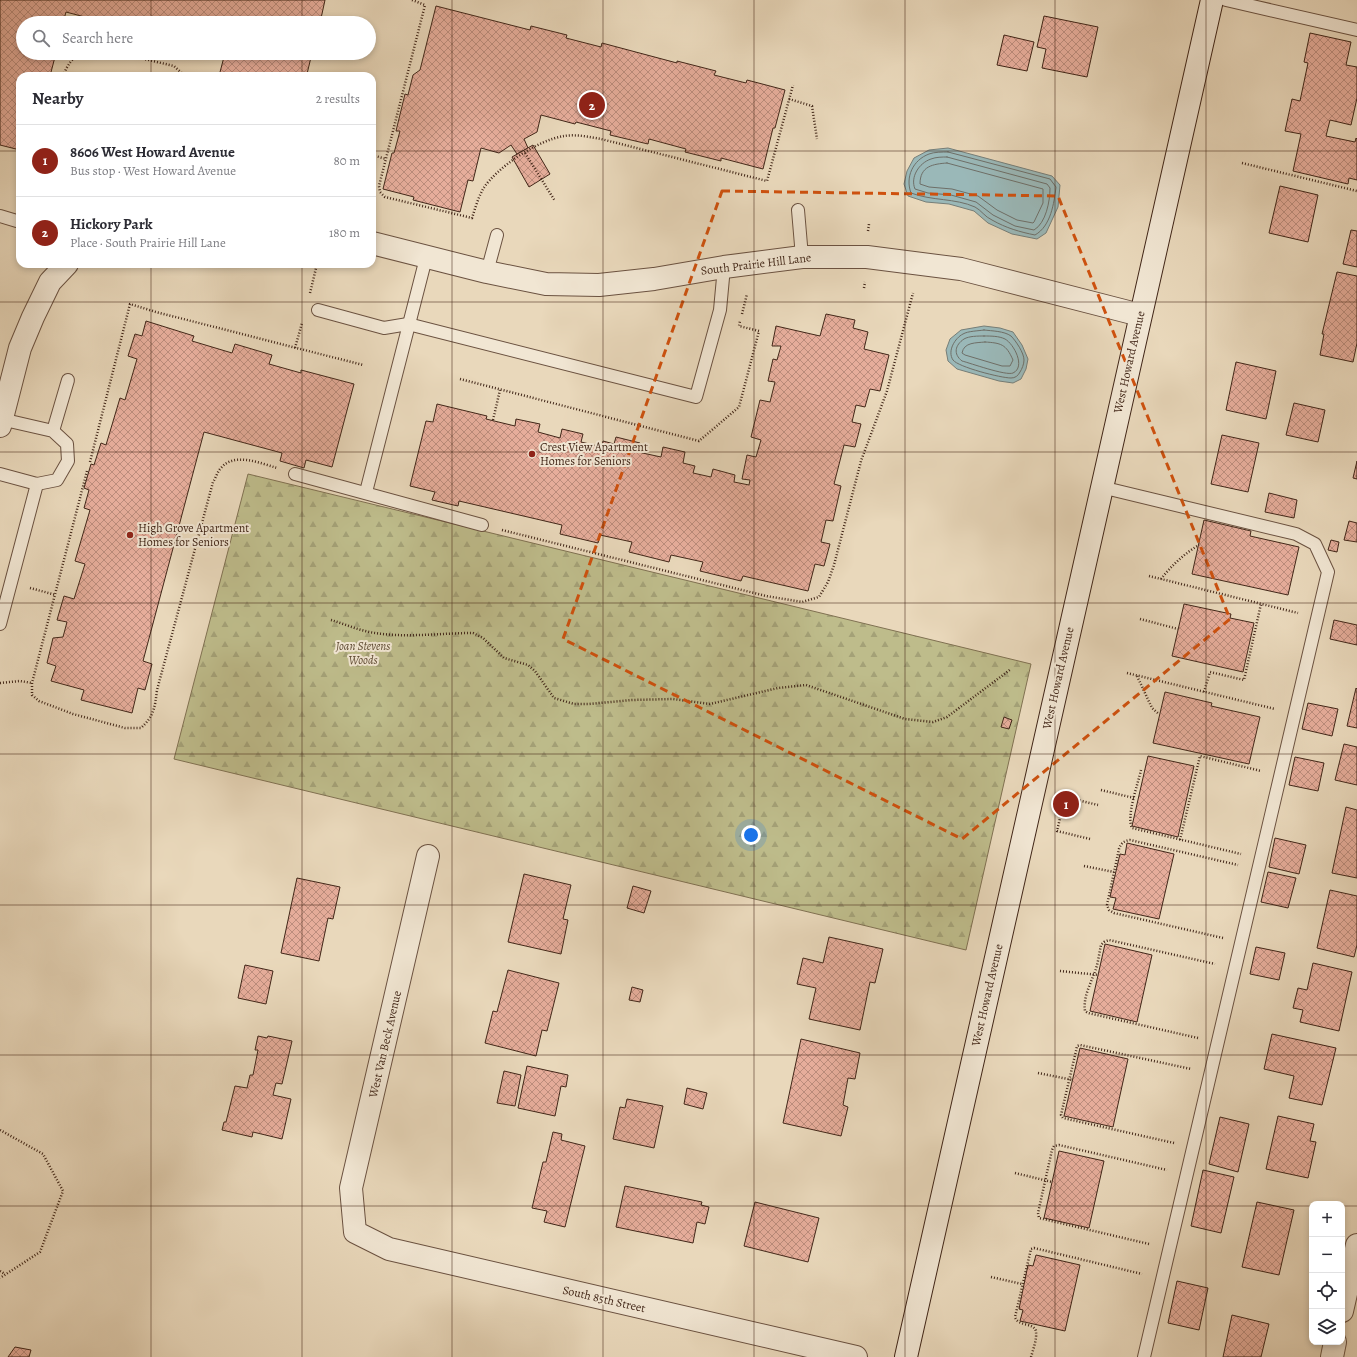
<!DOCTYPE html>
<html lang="en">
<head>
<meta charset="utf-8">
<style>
  :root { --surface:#fff; --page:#f7f7f7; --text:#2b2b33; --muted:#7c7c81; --line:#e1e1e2; --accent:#8f2418 }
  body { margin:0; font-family:Alegreya,serif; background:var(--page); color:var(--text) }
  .controls { position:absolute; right:12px; bottom:12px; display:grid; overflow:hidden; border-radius:8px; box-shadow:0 2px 6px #0003 }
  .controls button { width:36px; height:36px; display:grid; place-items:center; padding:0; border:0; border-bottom:1px solid var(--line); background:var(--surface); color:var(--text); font:20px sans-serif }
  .you { position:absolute; left:751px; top:835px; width:14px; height:14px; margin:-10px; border:3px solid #fff; border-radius:50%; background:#1a73e8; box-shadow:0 0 0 6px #1a73e833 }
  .badge { display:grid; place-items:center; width:26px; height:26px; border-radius:50%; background:var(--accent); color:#fff; font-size:13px; font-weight:700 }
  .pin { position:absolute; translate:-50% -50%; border:2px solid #fff; box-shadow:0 1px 4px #0006 }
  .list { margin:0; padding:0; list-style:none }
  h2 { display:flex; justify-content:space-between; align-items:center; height:52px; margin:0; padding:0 16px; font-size:17px }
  h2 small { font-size:13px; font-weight:400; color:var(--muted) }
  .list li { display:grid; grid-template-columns:26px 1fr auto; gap:12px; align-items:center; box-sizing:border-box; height:72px; padding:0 16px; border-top:1px solid var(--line) }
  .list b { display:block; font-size:15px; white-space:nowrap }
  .list p { margin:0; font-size:13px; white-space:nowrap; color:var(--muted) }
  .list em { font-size:13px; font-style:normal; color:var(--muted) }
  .icon { flex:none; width:22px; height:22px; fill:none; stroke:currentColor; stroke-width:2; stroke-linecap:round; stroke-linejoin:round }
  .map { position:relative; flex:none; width:1357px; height:1357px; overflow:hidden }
  .search { position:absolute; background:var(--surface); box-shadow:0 2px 6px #0003; left:16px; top:16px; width:360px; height:44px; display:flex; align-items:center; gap:10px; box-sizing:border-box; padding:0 14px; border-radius:22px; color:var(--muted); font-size:15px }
  .panel { position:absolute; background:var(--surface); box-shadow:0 2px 6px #0003; left:16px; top:72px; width:360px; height:196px; border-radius:12px }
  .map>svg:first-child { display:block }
  .forest { fill:url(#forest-firs); stroke:#807152 }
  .water { fill:#9ab8b8; stroke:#767e78 }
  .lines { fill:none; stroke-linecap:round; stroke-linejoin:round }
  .shore { stroke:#6e6f68; stroke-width:1 }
  .building { fill:url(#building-cross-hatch); stroke:#412618 }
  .lane-casing { stroke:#6b5241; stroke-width:14 }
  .street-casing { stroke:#6b5241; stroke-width:24 }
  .secondary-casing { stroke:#412618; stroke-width:24 }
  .path { stroke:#412618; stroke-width:2.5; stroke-dasharray:1 2; stroke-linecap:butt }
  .lane { stroke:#f1e6d3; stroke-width:12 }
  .street { stroke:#f1e6d3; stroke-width:22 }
  .secondary { stroke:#f1e6d3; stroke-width:22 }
  .marked { fill:none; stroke:#cf510e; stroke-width:3; stroke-dasharray:8 5; stroke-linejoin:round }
  .grid { fill:none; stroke:#412618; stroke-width:1; stroke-opacity:0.55 }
  .poi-dot { fill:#8f2418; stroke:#f1e6d3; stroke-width:1.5 }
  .labels { text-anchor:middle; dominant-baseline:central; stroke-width:4; stroke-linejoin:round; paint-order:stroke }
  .street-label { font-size:12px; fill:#412618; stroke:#f1e6d3 }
  .poi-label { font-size:12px; fill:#412618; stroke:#f1e6d3; text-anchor:start }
  .park-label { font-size:12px; font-style:italic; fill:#604c35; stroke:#f1e6d3 }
</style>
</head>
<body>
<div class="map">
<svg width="1357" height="1357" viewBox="0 0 1357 1357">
  <defs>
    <pattern id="forest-firs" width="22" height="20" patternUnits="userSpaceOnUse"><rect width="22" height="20" fill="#bebc8b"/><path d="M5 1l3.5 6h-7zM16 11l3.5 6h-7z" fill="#a4a177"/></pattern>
    <pattern id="building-cross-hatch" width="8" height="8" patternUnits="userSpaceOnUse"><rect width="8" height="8" fill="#e6ad9b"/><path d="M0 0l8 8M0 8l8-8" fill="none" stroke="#bc8d7d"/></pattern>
  </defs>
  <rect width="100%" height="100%" fill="#e9d8bb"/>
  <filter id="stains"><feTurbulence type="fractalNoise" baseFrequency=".005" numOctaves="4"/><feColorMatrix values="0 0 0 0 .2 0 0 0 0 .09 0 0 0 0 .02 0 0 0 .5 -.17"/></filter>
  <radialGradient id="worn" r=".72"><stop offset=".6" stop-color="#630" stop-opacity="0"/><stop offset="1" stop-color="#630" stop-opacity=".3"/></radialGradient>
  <polygon class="forest" points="248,474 1031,664 966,950 174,759"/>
  <g class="water">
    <polygon points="948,148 1052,176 1060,185 1058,207 1046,233 1037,239 1012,234 988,223 974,211 949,204 926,202 908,196 904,184 907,171 914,158 929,150"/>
    <polygon points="984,326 1000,328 1013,332 1022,345 1028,359 1026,369 1021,379 1013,383 999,381 957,369 948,361 946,350 950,339 961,330"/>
  </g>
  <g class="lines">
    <g class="shore">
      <path d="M948 152 1050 179 1056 187C1054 203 1051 226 1035 235 1020 232 1006 228 992 220 985 217 981 210 975 207 955 198 932 201 911 193 905 177 913 160 929 154 934 152 942 152 948 152Z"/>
      <path d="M947 157 1047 184 1050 188C1050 201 1046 223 1034 230L1015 226 993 215 976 202 951 195 928 193 915 189C910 177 919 163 931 159 936 157 942 157 947 157Z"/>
      <path d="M947 163 1043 189V203L1034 222 1033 223 1017 220 997 210 978 196 952 189 929 187 920 184C920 166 933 164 947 163Z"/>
      <path d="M984 330C992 331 1004 331 1011 336 1016 341 1024 353 1024 360 1024 364 1022 369 1020 372 1018 376 1015 378 1011 378 1001 378 958 367 953 360 947 351 955 338 963 334 968 331 978 331 984 330Z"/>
      <path d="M984 336C991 336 999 336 1005 339 1014 344 1026 367 1013 373 1006 376 970 363 962 361 953 354 955 345 964 339 969 336 978 336 984 336Z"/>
      <path d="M985 342C1001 343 1006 344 1013 360L1010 366H1002L965 355 962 353C964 342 976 343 985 342Z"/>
    </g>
  </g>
  <g class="building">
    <polygon points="0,0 325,0 320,23 100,23 100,21 66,12 63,23 23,23 23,53 56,53 50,76 20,76 20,150 0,145"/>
    <polygon points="436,6 530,30 531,26 567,35 566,38 601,47 602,43 677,63 677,61 716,71 714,75 746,83 747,80 785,90 775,128 773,128 763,169 721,158 721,161 685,152 686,149 649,139 648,144 610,135 611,131 576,122 575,124 541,115 537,132 524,139 528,148 517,154 511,145 499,153 481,148 473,181 468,180 460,212 413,200 414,197 383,189 392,153 394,153 400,131 396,131 405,94 408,95 413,75 420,70"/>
    <polygon points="1044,16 1098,27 1087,77 1042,68 1046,49 1037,47"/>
    <polygon points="1310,33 1351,42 1346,65 1357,67 1357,98 1351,125 1330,120 1326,136 1355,142 1356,138 1357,139 1357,180 1349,178 1348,184 1293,171 1301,134 1285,131 1292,99 1300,101 1308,63 1304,62"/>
    <polygon points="1004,35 1034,42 1027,71 997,65"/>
    <polygon points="153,53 177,53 175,59"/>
    <polygon points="225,53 312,53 307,74 316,76 219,76"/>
    <polygon points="533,145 550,174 529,187 512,157"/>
    <polygon points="1280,186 1318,195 1308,242 1269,233"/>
    <polygon points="1351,230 1357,231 1357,267 1343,264"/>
    <polygon points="1337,272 1357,276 1357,343 1353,362 1320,355 1324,334 1322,334"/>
    <polygon points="826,314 855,320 853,328 868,332 864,349 889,355 880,391 870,389 865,407 856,405 852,422 861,424 855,447 844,445 834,484 841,486 833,521 826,520 821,542 830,544 824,566 815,564 808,591 743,576 741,581 700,571 703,562 671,555 669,562 629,552 632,542 600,535 598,543 560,534 562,525 459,501 458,506 432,500 435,492 410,486 426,421 433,422 437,404 487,416 486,419 515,426 516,419 540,424 538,432 560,438 562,429 583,434 581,442 602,447 603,441 614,444 616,437 640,443 638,452 661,457 663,447 685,452 683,463 695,466 693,473 711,477 713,469 735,475 734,482 749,485 750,480 742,479 747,455 756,457 761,440 751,437 760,400 770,402 775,382 768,381 773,359 777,360 781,346 772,346 776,326 820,336"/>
    <polygon points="146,321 194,336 192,341 232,353 235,344 272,355 269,364 301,373 301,370 354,384 332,467 306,460 304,468 280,461 282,453 204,432 143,661 152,664 145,690 138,688 132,713 81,700 84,690 51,681 56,666 47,663 53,638 63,637 67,622 57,620 64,596 74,599 85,564 75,561 90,510 84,508 89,490 84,488 91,464 94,465 101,443 106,445 120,398 125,400 137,359 128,356 135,334 142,336"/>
    <polygon points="1236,362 1276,371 1266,419 1226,410"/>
    <polygon points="1294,403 1325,410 1318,442 1286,435"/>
    <polygon points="1222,435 1259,443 1248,492 1211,484"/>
    <polygon points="1357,461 1357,479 1353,478"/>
    <polygon points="1269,493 1297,500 1294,518 1265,512"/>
    <polygon points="1204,520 1251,531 1250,536 1299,547 1288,595 1192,574"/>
    <polygon points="1349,521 1357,523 1357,542 1344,540"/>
    <polygon points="1331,540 1339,542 1337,552 1328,550"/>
    <polygon points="1184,604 1231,614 1230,618 1254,623 1243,672 1172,656"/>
    <polygon points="1334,620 1357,625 1357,645 1330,639"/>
    <polygon points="1356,688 1357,689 1357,728 1347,726"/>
    <polygon points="1165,692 1212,703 1211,706 1260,717 1249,764 1153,743"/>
    <polygon points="1308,703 1338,709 1332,736 1302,729"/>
    <polygon points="1004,717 1012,720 1009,729 1001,727"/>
    <polygon points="1344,744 1357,747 1357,785 1335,780"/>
    <polygon points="1148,756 1194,766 1178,837 1132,826"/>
    <polygon points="1295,757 1324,763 1318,791 1289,785"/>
    <polygon points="1346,807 1357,810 1357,878 1332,873"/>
    <polygon points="1275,838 1306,845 1299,874 1269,867"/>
    <polygon points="1127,843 1174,854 1159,919 1113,909 1116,898 1110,897 1120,854 1125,855"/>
    <polygon points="1268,872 1296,878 1288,908 1261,902"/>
    <polygon points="524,874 571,885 563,919 568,920 561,954 508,942"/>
    <polygon points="297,878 340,887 333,919 328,918 319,961 281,953"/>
    <polygon points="633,886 651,891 644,913 627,908"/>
    <polygon points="1330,890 1357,896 1357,945 1354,957 1317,948"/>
    <polygon points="829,937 883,949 875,983 870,982 860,1030 809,1019 816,988 797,984 803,958 823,963"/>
    <polygon points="1105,944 1152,955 1137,1022 1090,1011"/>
    <polygon points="1256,947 1285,953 1279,980 1250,974"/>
    <polygon points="1313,963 1352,972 1339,1031 1300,1022 1303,1010 1293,1008 1298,988 1307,990"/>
    <polygon points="245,965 273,971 266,1004 238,998"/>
    <polygon points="508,970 559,983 547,1031 542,1030 536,1056 485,1043 493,1011 497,1012"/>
    <polygon points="632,987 643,990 640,1002 629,1000"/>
    <polygon points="1272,1034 1336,1048 1322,1105 1289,1098 1294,1076 1264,1069"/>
    <polygon points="258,1036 267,1038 268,1036 292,1041 282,1084 276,1083 273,1095 291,1099 282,1139 253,1132 252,1137 222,1130 224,1122 226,1122 235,1086 247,1088 250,1075 253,1075 258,1050 255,1050"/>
    <polygon points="801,1039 860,1053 855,1079 848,1078 843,1105 848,1107 841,1136 783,1123"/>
    <polygon points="1080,1048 1128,1059 1113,1127 1064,1116"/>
    <polygon points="527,1066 568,1075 566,1087 561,1086 555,1116 518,1108"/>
    <polygon points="504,1071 521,1075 515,1106 497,1103"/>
    <polygon points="687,1088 707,1093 703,1109 684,1104"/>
    <polygon points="627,1099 663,1106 654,1148 613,1139 620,1107 625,1108"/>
    <polygon points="1278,1116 1314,1124 1310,1141 1316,1142 1308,1178 1266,1169"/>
    <polygon points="1220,1117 1249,1124 1238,1172 1209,1164"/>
    <polygon points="553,1132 562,1134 561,1140 585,1146 565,1227 544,1222 547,1211 532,1208 543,1162 546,1162"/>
    <polygon points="1059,1151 1104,1161 1089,1228 1044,1218"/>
    <polygon points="1203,1170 1234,1177 1221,1233 1191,1226"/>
    <polygon points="625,1186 702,1202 701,1205 709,1207 705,1224 697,1222 693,1243 616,1227"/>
    <polygon points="755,1202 819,1218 808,1262 744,1246"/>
    <polygon points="1257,1202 1294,1210 1279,1275 1242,1267"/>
    <polygon points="1036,1255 1080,1265 1065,1331 1020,1321 1023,1310 1019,1309 1028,1265 1033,1266"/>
    <polygon points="1177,1281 1208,1288 1199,1330 1168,1323"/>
    <polygon points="1232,1315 1269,1324 1261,1357 1223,1357"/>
    <polygon points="15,1347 31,1350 29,1357 8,1357"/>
  </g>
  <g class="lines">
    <g class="lane-casing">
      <g id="lane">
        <polyline points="1226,0 1357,30"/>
        <polyline points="798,210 802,257"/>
        <polyline points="0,216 20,222"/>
        <polyline points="487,272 497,235"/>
        <polyline points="318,310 384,328 408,324 696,397 720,310 724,267"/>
        <polyline points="53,431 68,380"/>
        <polyline points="0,474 37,484 57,480 68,461 67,444 53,431 1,419"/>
        <polyline points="295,474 482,525"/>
        <polyline points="1101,487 1296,534 1315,544 1328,572 1144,1357"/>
        <polyline points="366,492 426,258"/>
        <polyline points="0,624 37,484"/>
      </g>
    </g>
    <g class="street-casing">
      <g id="street">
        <polyline points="372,243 487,272 546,284 599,285 654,279 724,267 802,257 867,257 961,269 1140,315"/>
        <polyline points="0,426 20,348 33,317 50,282 67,264"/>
        <polyline points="428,856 351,1188 355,1232 389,1249 856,1357"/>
        <polyline points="1342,1311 1357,1245"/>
        <polyline points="1332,1357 1335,1342"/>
      </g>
    </g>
    <g class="secondary-casing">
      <polyline id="secondary" points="906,1357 1212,0"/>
    </g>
    <g class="path">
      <path d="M412 0 425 5 379 186 380 192 385 197 472 218C475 209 478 198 483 189 497 167 538 140 564 136 576 134 590 137 601 139L767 181 793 85"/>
      <polyline points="119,53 174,66 185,76"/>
      <path d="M63 76C67 66 71 59 81 53"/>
      <polyline points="789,99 812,106 817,139"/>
      <polyline points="525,153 555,201"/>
      <polyline points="372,155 386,159"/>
      <polyline points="1242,163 1357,191"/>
      <polyline points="868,231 869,224"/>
      <polyline points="864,288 865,282"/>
      <polyline points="310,293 317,264"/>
      <polyline points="742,314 747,294"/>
      <polyline points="295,348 302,323"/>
      <polyline points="460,379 699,441 739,407 759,331 739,326 740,321"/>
      <polyline points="493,420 500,390"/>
      <polyline points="90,462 130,304 156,312 363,365"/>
      <path d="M87 471 32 683V695L39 701 73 714 125 728H141C154 716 155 707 157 690L213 482C216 478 217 472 221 468 234 452 260 463 277 468"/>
      <polyline points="502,530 766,596 802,602 819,597 828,582 834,565 861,461 887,391 913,293"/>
      <polyline points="1149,576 1298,613"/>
      <path d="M1161 579C1171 566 1185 553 1199 545"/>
      <polyline points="30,588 56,595"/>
      <polyline points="1140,619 1178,629"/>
      <path d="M331 620C345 624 360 631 375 633 407 638 441 633 473 633L483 638 504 658 528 665 535 671 554 698 574 704H589L632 700 673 699 710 704 778 688 806 685 905 719 933 722 947 717 1011 669"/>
      <polyline points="1127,673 1275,709"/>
      <polyline points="1137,676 1152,708 1159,714"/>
      <polyline points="0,683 20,681 32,683"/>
      <polyline points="1204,692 1210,672 1244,680 1261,604"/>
      <path d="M1141 770C1138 784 1126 816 1132 828L1241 854"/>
      <polyline points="1101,790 1134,798"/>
      <polyline points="1090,839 1057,831 1065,797 1098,805"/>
      <polyline points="1180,840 1200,756 1261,771"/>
      <polyline points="1084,866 1114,872"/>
      <path d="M1223 938 1114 913 1109 910 1107 905 1119 849C1121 843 1124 841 1130 840L1238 865"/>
      <polyline points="1060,971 1099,975"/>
      <path d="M1198 1038 1088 1013 1085 1011C1083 998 1090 985 1094 974 1098 965 1099 954 1101 945L1104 942 1109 940 1215 964"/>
      <polyline points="1038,1073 1073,1080"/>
      <polyline points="0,1130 43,1154 63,1191 40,1252 0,1278"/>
      <polyline points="1174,1143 1063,1118 1061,1115 1076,1051 1077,1046 1080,1045 1191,1069"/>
      <polyline points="1015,1173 1052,1182"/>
      <polyline points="1149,1244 1039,1218 1038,1213 1052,1150 1054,1146 1059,1145 1167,1170"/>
      <polyline points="0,1271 5,1274"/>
      <polyline points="991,1277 1022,1284"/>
      <path d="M1031 1357C1033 1350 1037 1339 1036 1332 1035 1322 1018 1327 1015 1317L1031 1249 1034 1248 1142 1274"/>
    </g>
    <use href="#lane" class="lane"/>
    <use href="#street" class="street"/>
    <use href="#secondary" class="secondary"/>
  </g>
  <path class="marked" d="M722 191 1058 196 1230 619 962 839 563 639Z"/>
  <path class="grid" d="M151 0V23M302 0V23M452 0V1357M603 0V1357M754 0V1357M905 0V1357M1055 0V1357M1206 0V1357M151 53V76M302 53V76M0 151H20M372 151H1357M151 264V1357M302 264V1357M0 302H1357M0 452H1357M0 603H1357M0 754H1357M0 905H1357M0 1055H1357M0 1206H1312M1342 1206H1357"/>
  <g class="poi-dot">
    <circle cx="532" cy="454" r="4"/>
    <circle cx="130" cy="535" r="4"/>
  </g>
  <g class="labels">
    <g class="street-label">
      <text transform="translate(756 264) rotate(-7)">South Prairie Hill Lane</text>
      <text transform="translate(1129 362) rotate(-77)">West Howard Avenue</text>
      <text transform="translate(1058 678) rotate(-77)">West Howard Avenue</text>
      <text transform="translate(987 995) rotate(-77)">West Howard Avenue</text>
      <text transform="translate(385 1044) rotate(-77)">West Van Beck Avenue</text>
      <text transform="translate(604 1299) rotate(13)">South 85th Street</text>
    </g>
    <g class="poi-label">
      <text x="540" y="447">Crest View Apartment<tspan x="540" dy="14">Homes for Seniors</tspan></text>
      <text x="138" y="528">High Grove Apartment<tspan x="138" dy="14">Homes for Seniors</tspan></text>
    </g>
    <g class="park-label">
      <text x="363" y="646">Joan Stevens<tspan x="363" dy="14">Woods</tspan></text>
    </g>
  </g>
  <rect width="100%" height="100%" filter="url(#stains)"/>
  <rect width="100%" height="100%" fill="url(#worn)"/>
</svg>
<div class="controls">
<button>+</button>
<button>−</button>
<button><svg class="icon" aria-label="locate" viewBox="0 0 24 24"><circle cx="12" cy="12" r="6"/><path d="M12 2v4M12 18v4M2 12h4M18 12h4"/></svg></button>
<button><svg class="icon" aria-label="layers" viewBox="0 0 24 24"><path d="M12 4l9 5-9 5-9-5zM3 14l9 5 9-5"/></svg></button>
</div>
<div class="you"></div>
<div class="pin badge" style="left:1066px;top:804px">1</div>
<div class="pin badge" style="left:592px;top:105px">2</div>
<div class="search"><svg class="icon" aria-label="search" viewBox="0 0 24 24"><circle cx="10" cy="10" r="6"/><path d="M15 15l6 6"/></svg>Search here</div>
<section class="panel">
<h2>Nearby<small>2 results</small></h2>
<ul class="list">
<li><span class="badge">1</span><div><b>8606 West Howard Avenue</b><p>Bus stop · West Howard Avenue</p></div><em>80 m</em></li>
<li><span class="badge">2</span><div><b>Hickory Park</b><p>Place · South Prairie Hill Lane</p></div><em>180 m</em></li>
</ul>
</section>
</div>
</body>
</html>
